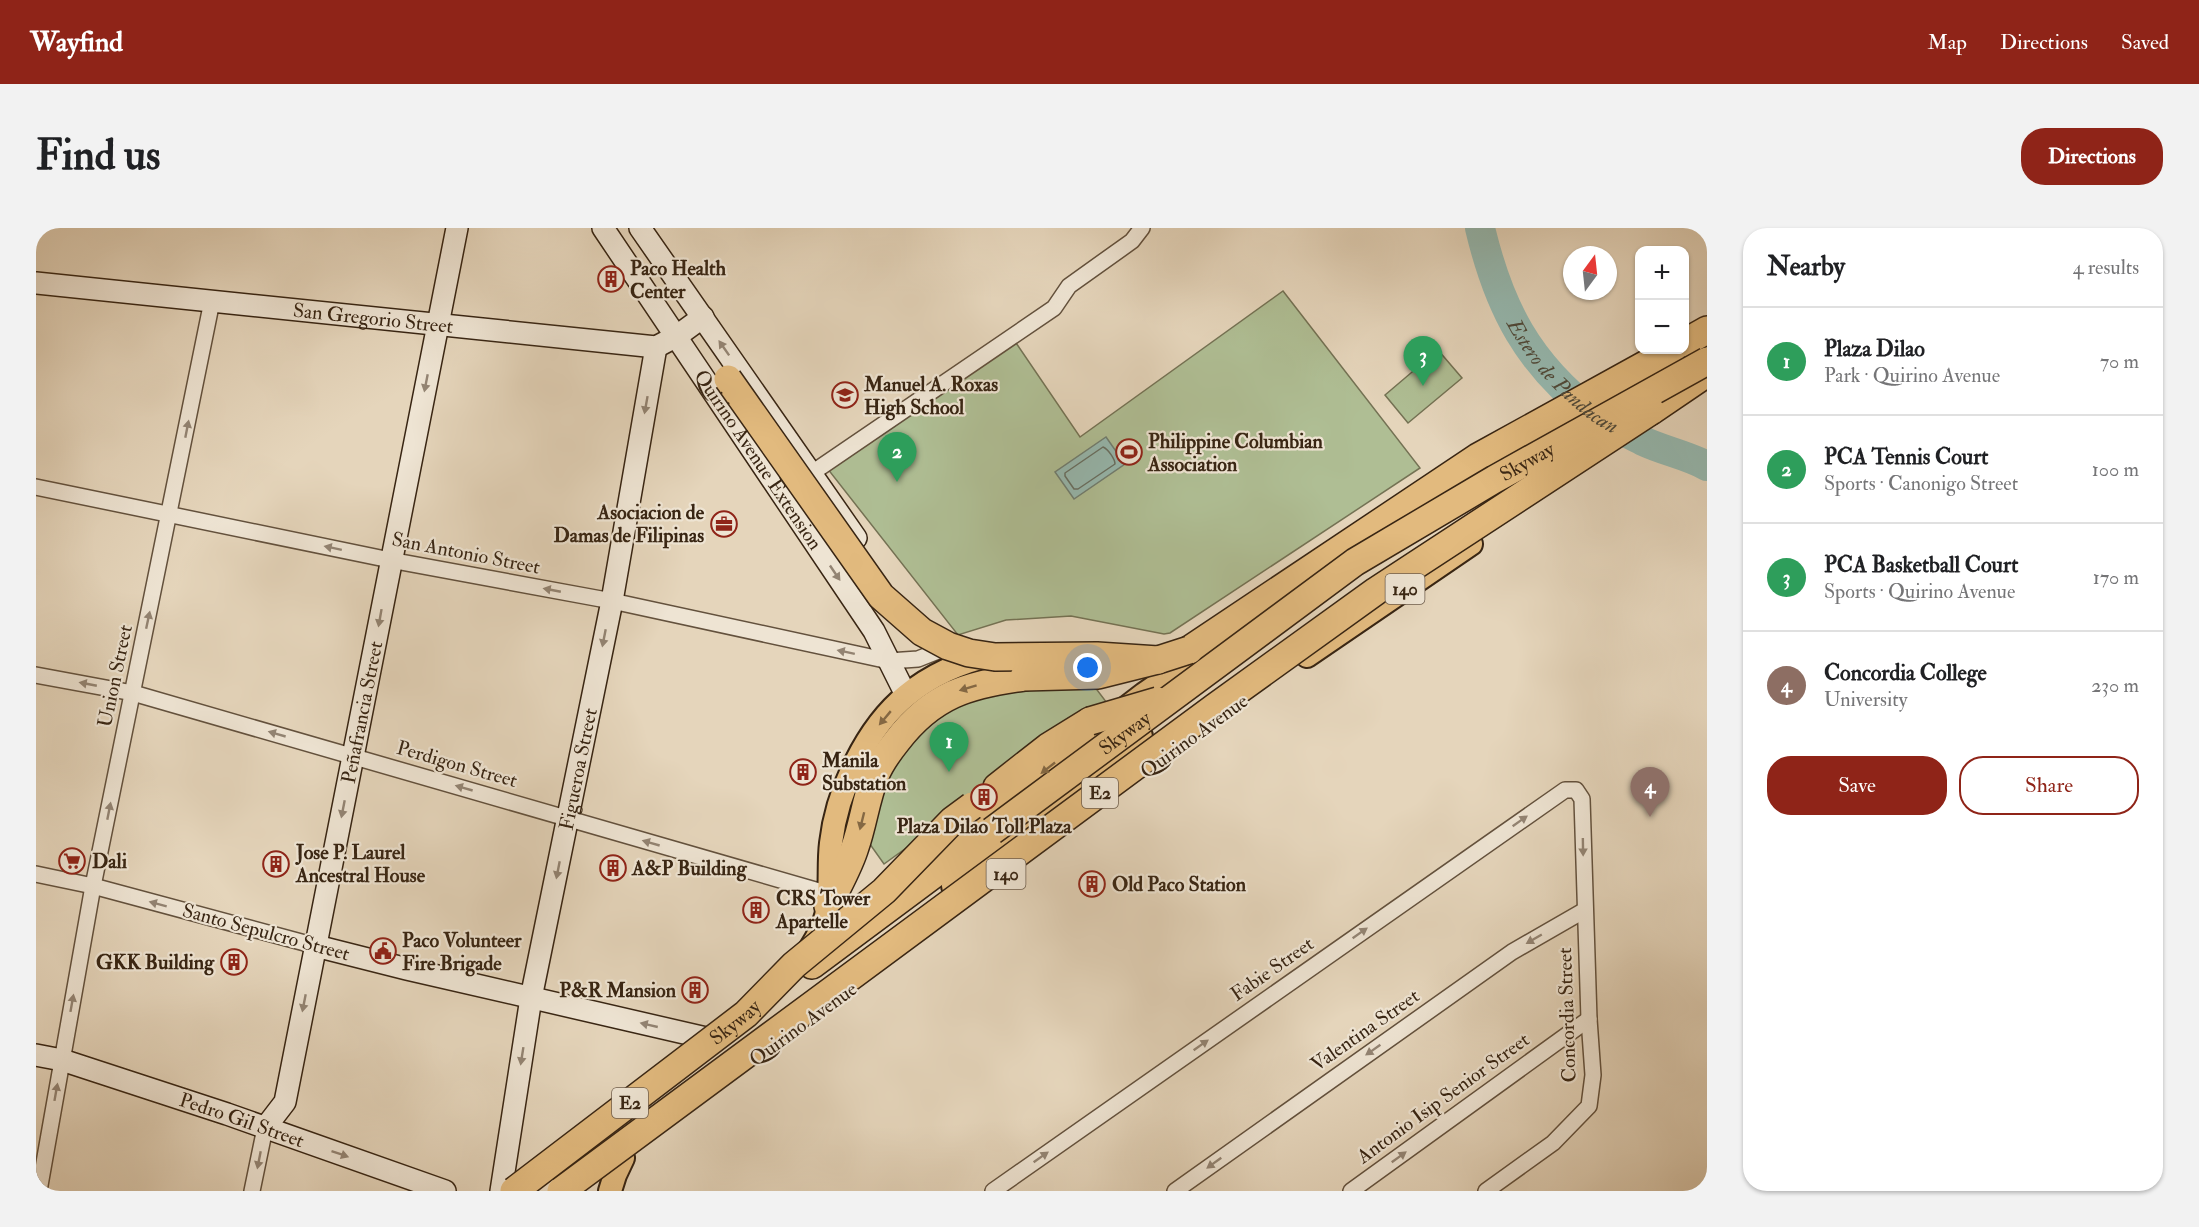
<!DOCTYPE html>
<html lang="en">
<head>
<meta charset="utf-8">
<style>
  :root { --surface:#fff; --page:#f2f2f2; --text:#202124; --muted:#757577; --line:#e0e0e0; --accent:#8f2418 }
  body { margin:0; font-family:"IM FELL Double Pica",serif; background:var(--page); color:var(--text) }
  .controls { position:absolute; right:18px; top:18px; display:grid; overflow:hidden; border-radius:12px; box-shadow:0 2px 4px #0004 }
  .controls button { width:54px; height:54px; display:grid; place-items:center; padding:0; border:0; border-bottom:2px solid var(--line); background:var(--surface); color:var(--text); font:30px sans-serif }
  .compass { position:absolute; left:1527px; top:18px; width:54px; height:54px; border-radius:50%; background:var(--surface); box-shadow:0 2px 4px #0004; rotate:15deg }
  .you { position:absolute; left:1052px; top:440px; width:21px; height:21px; margin:-15px; border:4px solid #fff; border-radius:50%; background:#1a73e8; box-shadow:0 0 0 9px #1a73e833 }
  .badge { display:grid; place-items:center; width:39px; height:39px; border-radius:50%; background:var(--accent); color:#fff; font-size:20px; font-weight:700 }
  .pin { position:absolute; translate:-50% -50px; filter:drop-shadow(0 2px 3px #0008) }
  .pin::after { content:''; position:absolute; top:32px; width:21px; height:18px; background:inherit; clip-path:polygon(0 0,100% 0,50% 100%) }
  .list { margin:0; padding:0; list-style:none }
  h2 { display:flex; justify-content:space-between; align-items:center; height:78px; margin:0; padding:0 24px; font-size:26px }
  h2 small { font-size:20px; font-weight:400; color:var(--muted) }
  .list li { display:grid; grid-template-columns:39px 1fr auto; gap:18px; align-items:center; box-sizing:border-box; height:108px; padding:0 24px; border-top:2px solid var(--line) }
  .list b { display:block; font-size:22px; white-space:nowrap }
  .list p { margin:0; font-size:20px; white-space:nowrap; color:var(--muted) }
  .list em { font-size:20px; font-style:normal; color:var(--muted) }
  .actions { display:flex; gap:12px; padding:18px 24px }
  .actions a { flex:1; padding:14px 0; border:2px solid var(--accent); border-radius:24px; text-align:center; font-size:21px; color:var(--accent) }
  .actions .main { background:var(--accent); color:#fff }
  .map { position:relative; flex:none; width:1671px; height:963px; overflow:hidden; border-radius:24px }
  header { display:flex; align-items:center; gap:36px; box-sizing:border-box; height:84px; padding:0 30px; background:var(--accent); color:#fff }
  header strong { font-size:28px }
  nav { display:flex; gap:33px; margin-inline-start:auto; font-size:21px }
  .intro { display:flex; align-items:center; justify-content:space-between; box-sizing:border-box; height:144px; padding:0 36px }
  h1 { margin:0; font-size:42px }
  .button { padding:15px 27px; border-radius:24px; background:var(--accent); color:#fff; font-size:21px; font-weight:700 }
  main { display:flex; gap:36px; padding:0 36px }
  aside { flex:1; background:var(--surface); border-radius:24px; box-shadow:0 2px 4px #0004 }
  .map>svg:first-child { display:block }
  .green { fill:#afbe94; stroke:#747254; stroke-width:1.5 }
  .water { fill:#96b9b0; stroke:#707e71; stroke-width:1.5 }
  .lines { fill:none; stroke-linecap:round; stroke-linejoin:round }
  .shore { stroke:#676f62; stroke-width:1.5 }
  .river { stroke:#96b9b0; stroke-width:30 }
  .street-casing { stroke:#63513d; stroke-width:18 }
  .secondary-casing { stroke:#382513; stroke-width:24 }
  .primary-casing { stroke:#382513; stroke-width:26 }
  .highway-casing { stroke:#382513; stroke-width:30 }
  .street { stroke:#eee4d3; stroke-width:15 }
  .secondary { stroke:#eee4d3; stroke-width:21 }
  .primary { stroke:#e2ba7e; stroke-width:22 }
  .highway { stroke:#e2ba7e; stroke-width:27 }
  .highway-bridge-casing { stroke:#382513; stroke-width:30; stroke-linecap:butt }
  .highway-bridge { stroke:#e2ba7e; stroke-width:27 }
  .oneway { fill:#938473 }
  .oneway2 { fill:#846843 }
  .labels { text-anchor:middle; dominant-baseline:central; stroke-width:4.5; stroke-linejoin:round; paint-order:stroke }
  .shield { fill:#eee4d3; stroke:#6f5e4d; stroke-width:1.5 }
  .shield-label { font-size:18px; font-weight:bold; fill:#382513 }
  .poi-label { font-size:20px; font-weight:bold; fill:#382513; stroke:#eee4d3; text-anchor:start }
  .street-label { font-size:20px; fill:#382513; stroke:#eee4d3 }
  .water-label { font-size:21px; font-style:italic; fill:#504a3a; stroke:#eee4d3 }
</style>
</head>
<body>
<header>
<strong>Wayfind</strong>
<nav><a>Map</a><a>Directions</a><a>Saved</a></nav>
</header>
<div class="intro"><h1>Find us</h1><a class="button">Directions</a></div>
<main>
<div class="map">
<svg width="1671" height="963" viewBox="0 0 1671 963">
  <rect width="100%" height="100%" fill="#e5d5bb"/>
  <filter id="stains"><feTurbulence type="fractalNoise" baseFrequency=".00333" numOctaves="4"/><feColorMatrix values="0 0 0 0 .2 0 0 0 0 .09 0 0 0 0 .02 0 0 0 .5 -.17"/></filter>
  <radialGradient id="worn" r=".72"><stop offset=".6" stop-color="#630" stop-opacity="0"/><stop offset="1" stop-color="#630" stop-opacity=".3"/></radialGradient>
  <g class="green">
    <polygon points="1247,63 1384,240 1134,405 1128,406 1035,388 970,392 922,407 791,240 978,112 1044,209"/>
    <polygon points="1402,122 1426,150 1372,195 1349,167"/>
    <polygon points="1052,450 1071,475 848,636 831,612 837,574 899,467"/>
  </g>
  <polygon class="water" points="1070,209 1089,236 1038,271 1019,244"/>
  <g class="lines">
    <path class="shore" d="M1067 219C1072 221 1079 231 1079 236L1042 261H1038L1029 248V245Z"/>
    <path class="river" id="s1" d="M1444 0C1463 80 1492 136 1559 187 1573 197 1592 205 1607 213 1628 223 1651 227 1671 238"/>
    <g class="street-casing">
      <g id="street">
        <polyline points="776,245 1018,80 1033,58 1096,13 1106,0"/>
        <polyline points="0,259 354,332 576,373 853,433 882,431 907,421"/>
        <polyline points="0,447 97,465 793,666"/>
        <polyline points="0,646 57,658 280,718"/>
        <polyline points="3,963 57,658 176,73"/>
        <polyline points="216,963 229,900"/>
        <polyline points="957,963 1529,562 1540,562 1546,571 1553,791 1557,847 1553,878 1517,915 1450,963"/>
        <polyline points="1139,963 1476,724 1549,682"/>
        <polyline points="1315,963 1553,791"/>
      </g>
    </g>
    <g class="secondary-casing">
      <g id="secondary">
        <path id="s2" d="M567 0 838 403 870 467"/>
        <polyline points="604,0 820,310"/>
        <path id="s3" d="M0 55 620 119 641 108 667 89"/>
        <polyline points="280,718 371,741 670,810"/>
        <path id="s4" d="M0 827 26 832 191 886 409 963"/>
        <path id="s5" d="M229 900 249 874 421 0"/>
        <path id="s6" d="M465 963 495 770 576 373 620 119"/>
      </g>
    </g>
    <g class="primary-casing">
      <g id="primary">
        <polyline points="1271,428 1435,316"/>
        <polyline points="887,636 1108,466 1172,422"/>
        <polyline points="917,658 1105,508"/>
        <path d="M774 721C781 710 787 700 790 688 796 665 792 639 795 615 801 563 830 500 871 467 894 448 924 434 953 428"/>
        <polyline points="574,963 579,947 587,930"/>
      </g>
    </g>
    <g class="highway-casing">
      <g id="highway">
        <polyline points="1648,115 1671,102"/>
        <polyline points="1615,183 1671,145"/>
        <polyline points="1153,422 1442,229 1636,122"/>
        <polyline points="961,559 1012,519 1054,493"/>
        <path d="M792 678C801 659 813 639 819 619 827 596 830 571 839 548 844 535 853 523 861 513 896 467 933 456 988 449"/>
        <polyline points="776,737 956,603"/>
      </g>
    </g>
    <use href="#street" class="street"/>
    <use href="#secondary" class="secondary"/>
    <use href="#primary" class="primary"/>
    <use href="#highway" class="highway"/>
    <g class="highway-bridge-casing">
      <g id="highway-bridge">
        <polyline points="692,151 845,368 886,404 912,418 933,425 959,429 1061,428 1122,432"/>
        <polyline points="988,449 1062,447 1122,432 1153,422"/>
        <polyline points="1054,493 1122,473"/>
        <path id="s7" d="M956 603 1319 334 1459 251 1671 133"/>
        <path id="s8" d="M478 963 710 786 758 737 848 663 917 592 936 578"/>
        <polyline points="525,963 1179,479 1340,363 1615,183"/>
      </g>
    </g>
    <use href="#highway-bridge" class="highway-bridge"/>
  </g>
  <defs><path id="oneway-solid" d="M-6-.8H1V-3.2L6.5 0L1 3.2V.8H-6Z" transform="scale(1.5)"/></defs>
  <g class="oneway">
    <use href="#oneway-solid" transform="translate(688 120) rotate(-125)"/>
    <use href="#oneway-solid" transform="translate(390 155) rotate(101)"/>
    <use href="#oneway-solid" transform="translate(610 177) rotate(100)"/>
    <use href="#oneway-solid" transform="translate(151 201) rotate(-79)"/>
    <use href="#oneway-solid" transform="translate(297 320) rotate(-168)"/>
    <use href="#oneway-solid" transform="translate(799 345) rotate(56)"/>
    <use href="#oneway-solid" transform="translate(516 362) rotate(-169)"/>
    <use href="#oneway-solid" transform="translate(344 390) rotate(100)"/>
    <use href="#oneway-solid" transform="translate(112 392) rotate(-78)"/>
    <use href="#oneway-solid" transform="translate(568 410) rotate(101)"/>
    <use href="#oneway-solid" transform="translate(810 424) rotate(-168)"/>
    <use href="#oneway-solid" transform="translate(52 456) rotate(-169)"/>
    <use href="#oneway-solid" transform="translate(241 506) rotate(-164)"/>
    <use href="#oneway-solid" transform="translate(428 560) rotate(-164)"/>
    <use href="#oneway-solid" transform="translate(307 581) rotate(101)"/>
    <use href="#oneway-solid" transform="translate(73 583) rotate(-79)"/>
    <use href="#oneway-solid" transform="translate(1484 593) rotate(-35)"/>
    <use href="#oneway-solid" transform="translate(615 615) rotate(-164)"/>
    <use href="#oneway-solid" transform="translate(1547 619) rotate(89)"/>
    <use href="#oneway-solid" transform="translate(522 642) rotate(101)"/>
    <use href="#oneway-solid" transform="translate(122 676) rotate(-165)"/>
    <use href="#oneway-solid" transform="translate(1324 705) rotate(-35)"/>
    <use href="#oneway-solid" transform="translate(1498 711) rotate(150)"/>
    <use href="#oneway-solid" transform="translate(36 775) rotate(-80)"/>
    <use href="#oneway-solid" transform="translate(268 775) rotate(101)"/>
    <use href="#oneway-solid" transform="translate(613 797) rotate(-167)"/>
    <use href="#oneway-solid" transform="translate(1165 817) rotate(-35)"/>
    <use href="#oneway-solid" transform="translate(1337 822) rotate(145)"/>
    <use href="#oneway-solid" transform="translate(486 828) rotate(99)"/>
    <use href="#oneway-solid" transform="translate(20 864) rotate(-80)"/>
    <use href="#oneway-solid" transform="translate(304 926) rotate(19)"/>
    <use href="#oneway-solid" transform="translate(1005 929) rotate(-35)"/>
    <use href="#oneway-solid" transform="translate(1363 929) rotate(-36)"/>
    <use href="#oneway-solid" transform="translate(223 932) rotate(101)"/>
    <use href="#oneway-solid" transform="translate(1178 935) rotate(144)"/>
  </g>
  <g class="oneway2">
    <use href="#oneway-solid" transform="translate(932 460) rotate(163)"/>
    <use href="#oneway-solid" transform="translate(849 490) rotate(130)"/>
    <use href="#oneway-solid" transform="translate(1012 540) rotate(142)"/>
    <use href="#oneway-solid" transform="translate(826 593) rotate(104)"/>
  </g>
  <defs>
    <g id="building-ring" transform="scale(1.35)"><circle r="9.5" fill="#eee4d3" stroke="#8f2418" stroke-width="1.5"/><path d="M-4-6H4V6H1V3H-1V6H-4ZM-2.5-4.3h1.7v1.8h-1.7ZM.8-4.3h1.7v1.8H.8ZM-2.5-1h1.7V.8h-1.7ZM.8-1h1.7V.8H.8Z" fill="#8f2418"/></g>
    <g id="school-ring" transform="scale(1.35)"><circle r="9.5" fill="#eee4d3" stroke="#8f2418" stroke-width="1.5"/><path d="M0-5L7-2L0 1L-7-2ZM-4 1L0 2.5L4 1V4Q0 6-4 4Z" fill="#8f2418"/></g>
    <g id="stadium-ring" transform="scale(1.35)"><circle r="9.5" fill="#eee4d3" stroke="#8f2418" stroke-width="1.5"/><path d="M0-5a6.5 5 0 1 0 0 10a6.5 5 0 1 0 0-10ZM-3.5-1.8h7v3.6h-7Z" fill="#8f2418"/></g>
    <g id="office-ring" transform="scale(1.35)"><circle r="9.5" fill="#eee4d3" stroke="#8f2418" stroke-width="1.5"/><path d="M-6-3h4V-5.5h4V-3h4V5H-6ZM-1-4.5V-3h2v-1.5ZM-6 0V1H6V0Z" fill="#8f2418"/></g>
    <g id="supermarket-ring" transform="scale(1.35)"><circle r="9.5" fill="#eee4d3" stroke="#8f2418" stroke-width="1.5"/><path d="M-6-5.5h2.5l.6 2H6L4.5 2H-2.5L-4.4-4H-6ZM-1.5 3.2a1.3 1.3 0 1 0 .1 0ZM3 3.2a1.3 1.3 0 1 0 .1 0Z" fill="#8f2418"/></g>
    <g id="civic-ring" transform="scale(1.35)"><circle r="9.5" fill="#eee4d3" stroke="#8f2418" stroke-width="1.5"/><path d="M-.6-6.5H3V-4.5H.6V-3L4-1V1h2V6H-6V1h2V-1L-.6-3ZM-1.2 2.5V6h2.4V2.5Z" fill="#8f2418"/></g>
  </defs>
  <g fill-rule="evenodd">
    <use href="#building-ring" x="575" y="51"/>
    <use href="#school-ring" x="809" y="167"/>
    <use href="#stadium-ring" x="1093" y="224"/>
    <use href="#office-ring" x="688" y="296"/>
    <use href="#building-ring" x="767" y="544"/>
    <use href="#building-ring" x="948" y="569"/>
    <use href="#supermarket-ring" x="36" y="633"/>
    <use href="#building-ring" x="240" y="636"/>
    <use href="#building-ring" x="577" y="640"/>
    <use href="#building-ring" x="1056" y="656"/>
    <use href="#building-ring" x="720" y="682"/>
    <use href="#civic-ring" x="347" y="723"/>
    <use href="#building-ring" x="198" y="734"/>
    <use href="#building-ring" x="659" y="762"/>
  </g>
  <g class="labels">
    <g class="shield">
      <rect x="1349.5" y="346" width="39" height="30" rx="4.5"/>
      <rect x="1046" y="550" width="36" height="30" rx="4.5"/>
      <rect x="950.5" y="631" width="39" height="30" rx="4.5"/>
      <rect x="576" y="860" width="36" height="30" rx="4.5"/>
    </g>
    <g class="shield-label">
      <text x="1369" y="361">140</text>
      <text x="1064" y="565">E2</text>
      <text x="970" y="646">140</text>
      <text x="594" y="875">E2</text>
    </g>
    <g class="poi-label">
      <text x="594" y="40">Paco Health<tspan x="594" dy="23">Center</tspan></text>
      <text x="828" y="156">Manuel A. Roxas<tspan x="828" dy="23">High School</tspan></text>
      <text x="1112" y="213">Philippine Columbian<tspan x="1112" dy="23">Association</tspan></text>
      <text x="668" y="284" text-anchor="end">Asociacion de<tspan x="668" dy="23">Damas de Filipinas</tspan></text>
      <text x="786" y="532">Manila<tspan x="786" dy="23">Substation</tspan></text>
      <text x="948" y="598" text-anchor="middle">Plaza Dilao Toll Plaza</text>
      <text x="260" y="624">Jose P. Laurel<tspan x="260" dy="23">Ancestral House</tspan></text>
      <text x="56" y="633">Dali</text>
      <text x="596" y="640">A&amp;P Building</text>
      <text x="1076" y="656">Old Paco Station</text>
      <text x="740" y="670">CRS Tower<tspan x="740" dy="23">Apartelle</tspan></text>
      <text x="366" y="712">Paco Volunteer<tspan x="366" dy="23">Fire Brigade</tspan></text>
      <text x="178" y="734" text-anchor="end">GKK Building</text>
      <text x="640" y="762" text-anchor="end">P&amp;R Mansion</text>
    </g>
    <g class="street-label">
      <text stroke="none"><textPath href="#s3" startOffset="339">San Gregorio Street</textPath></text>
      <text stroke="none"><textPath href="#s2" startOffset="279">Quirino Avenue Extension</textPath></text>
      <text stroke="none"><textPath href="#s7" startOffset="651">Skyway</textPath></text>
      <text transform="translate(430 325) rotate(11)">San Antonio Street</text>
      <text transform="translate(79 448) rotate(-78)">Union Street</text>
      <text stroke="none"><textPath href="#s5" startOffset="430">Peñafrancia Street</textPath></text>
      <text stroke="none"><textPath href="#s7" startOffset="165">Skyway</textPath></text>
      <text transform="translate(1158 508) rotate(-36)">Quirino Avenue</text>
      <text transform="translate(421 536) rotate(16)">Perdigon Street</text>
      <text stroke="none"><textPath href="#s6" startOffset="429">Figueroa Street</textPath></text>
      <text transform="translate(230 704) rotate(15)">Santo Sepulcro Street</text>
      <text transform="translate(1236 741) rotate(-35)">Fabie Street</text>
      <text transform="translate(1531 787) rotate(-92)">Concordia Street</text>
      <text stroke="none"><textPath href="#s8" startOffset="278">Skyway</textPath></text>
      <text transform="translate(767 796) rotate(-36)">Quirino Avenue</text>
      <text transform="translate(1329 802) rotate(-35)">Valentina Street</text>
      <text transform="translate(1407 870) rotate(-36)">Antonio Isip Senior Street</text>
      <text stroke="none"><textPath href="#s4" startOffset="216">Pedro Gil Street</textPath></text>
    </g>
    <g class="water-label">
      <text stroke="none"><textPath href="#s1" startOffset="174">Estero de Pandacan</textPath></text>
    </g>
  </g>
  <rect width="100%" height="100%" filter="url(#stains)"/>
  <rect width="100%" height="100%" fill="url(#worn)"/>
</svg>
<div class="controls">
<button>+</button>
<button>−</button>
</div>
<svg class="compass" viewBox="-18 -18 36 36"><path d="M0-13l5 13h-10z" fill="#e53935"/><path d="M0 13l5-13h-10z" fill="#757577"/></svg>
<div class="you"></div>
<div class="pin badge" style="left:913px;top:544px;background:#2e9e5b">1</div>
<div class="pin badge" style="left:861px;top:254px;background:#2e9e5b">2</div>
<div class="pin badge" style="left:1387px;top:158px;background:#2e9e5b">3</div>
<div class="pin badge" style="left:1614px;top:589px;background:#8d6e63">4</div>
</div>
<aside>
<h2>Nearby<small>4 results</small></h2>
<ul class="list">
<li><span class="badge" style="background:#2e9e5b">1</span><div><b>Plaza Dilao</b><p>Park · Quirino Avenue</p></div><em>70 m</em></li>
<li><span class="badge" style="background:#2e9e5b">2</span><div><b>PCA Tennis Court</b><p>Sports · Canonigo Street</p></div><em>100 m</em></li>
<li><span class="badge" style="background:#2e9e5b">3</span><div><b>PCA Basketball Court</b><p>Sports · Quirino Avenue</p></div><em>170 m</em></li>
<li><span class="badge" style="background:#8d6e63">4</span><div><b>Concordia College</b><p>University</p></div><em>230 m</em></li>
</ul>
<div class="actions"><a class="main">Save</a><a>Share</a></div>
</aside>
</main>
</body>
</html>
